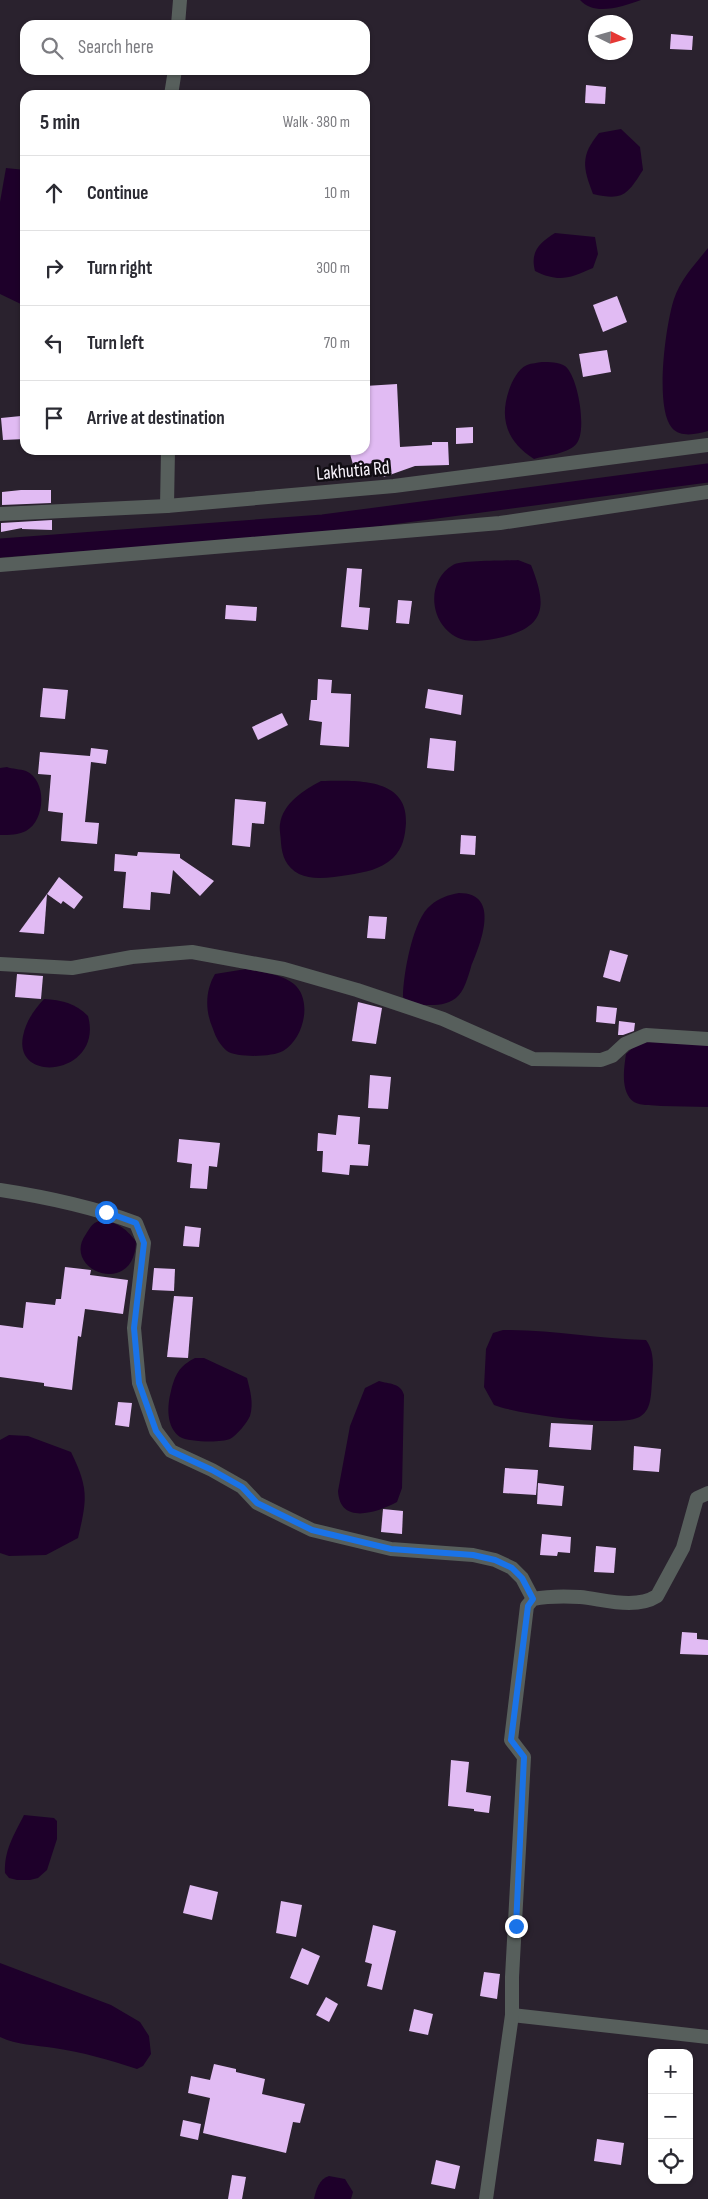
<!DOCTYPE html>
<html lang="en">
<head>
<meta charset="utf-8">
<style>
  :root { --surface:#fff; --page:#f2f2f3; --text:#2b2b33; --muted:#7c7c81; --line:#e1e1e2 }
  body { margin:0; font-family:"Sofia Sans Condensed",sans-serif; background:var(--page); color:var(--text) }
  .controls { position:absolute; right:15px; bottom:15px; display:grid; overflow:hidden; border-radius:10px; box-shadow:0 1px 4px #0004 }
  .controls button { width:45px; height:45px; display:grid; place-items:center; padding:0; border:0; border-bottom:1px solid var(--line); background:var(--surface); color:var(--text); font:25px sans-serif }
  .compass { position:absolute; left:588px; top:15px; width:45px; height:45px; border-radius:50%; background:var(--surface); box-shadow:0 1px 4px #0004; rotate:95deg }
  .stop { position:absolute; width:15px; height:15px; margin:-11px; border:4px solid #1a73e8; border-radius:50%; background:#fff }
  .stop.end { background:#1a73e8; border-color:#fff; box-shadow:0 1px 5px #0008 }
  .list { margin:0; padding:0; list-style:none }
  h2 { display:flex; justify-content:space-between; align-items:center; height:65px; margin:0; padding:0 20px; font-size:21px }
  h2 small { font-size:16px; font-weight:400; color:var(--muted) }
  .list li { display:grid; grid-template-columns:32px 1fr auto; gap:15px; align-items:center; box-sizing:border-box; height:75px; padding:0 20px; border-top:1px solid var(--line) }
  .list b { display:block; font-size:19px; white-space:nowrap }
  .list em { font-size:16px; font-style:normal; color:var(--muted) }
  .icon { flex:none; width:28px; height:28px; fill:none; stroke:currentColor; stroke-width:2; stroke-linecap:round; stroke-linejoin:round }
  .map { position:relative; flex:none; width:708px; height:2199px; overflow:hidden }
  .search { position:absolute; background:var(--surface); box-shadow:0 1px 4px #0004; left:20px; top:20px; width:350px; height:55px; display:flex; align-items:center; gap:12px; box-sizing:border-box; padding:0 18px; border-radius:15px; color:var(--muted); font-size:19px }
  .panel { position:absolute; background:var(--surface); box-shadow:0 1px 4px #0004; left:20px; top:90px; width:350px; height:365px; border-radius:15px }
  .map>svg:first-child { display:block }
  .water { fill:#1e002a }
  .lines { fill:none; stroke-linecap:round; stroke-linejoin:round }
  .canal { stroke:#1e002a; stroke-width:19 }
  .building { fill:#e1bbf3 }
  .minor { stroke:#575f5c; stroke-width:14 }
  .tertiary { stroke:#575f5c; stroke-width:14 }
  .route { stroke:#1a73e8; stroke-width:6 }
  .labels { text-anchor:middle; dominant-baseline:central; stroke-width:5; stroke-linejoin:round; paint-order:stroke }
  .street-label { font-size:19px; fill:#f8f3fb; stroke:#110d13 }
</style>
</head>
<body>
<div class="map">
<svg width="708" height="2199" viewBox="0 0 708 2199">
  <rect width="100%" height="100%" fill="#2a222e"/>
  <g class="water">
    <path d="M580 0H641C623 6 595 17 580 0Z"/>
    <path d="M621 129 640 147 643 170C627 195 623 201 593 194 583 168 580 156 599 133Z"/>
    <polygon points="6,168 25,170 25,306 0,294 0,202"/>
    <path d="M555 233 595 237 598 254 593 268C570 278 559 283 535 271 530 252 539 243 555 233Z"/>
    <path d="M708 248V431C697 434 681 438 672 428 654 407 666 323 674 299 680 280 696 263 708 248Z"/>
    <path d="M542 362C549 362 559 362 565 366 578 376 587 429 577 443 569 454 547 455 534 459 507 442 499 419 509 390 512 381 518 369 527 365 532 363 537 363 542 362Z"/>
    <path d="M518 560 531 565C546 603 548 626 503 637 489 640 475 643 461 639 430 628 424 582 453 565 460 560 506 561 518 560Z"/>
    <path d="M7 767C12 769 20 769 26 771 47 780 46 820 26 831 18 835 10 835 0 835V768Z"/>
    <path d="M321 781C353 781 408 776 406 823 405 837 403 848 393 858 380 870 365 872 348 875 333 877 313 881 299 874 286 867 282 856 281 843 281 837 279 829 280 824 283 803 304 790 321 781Z"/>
    <path d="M459 893C502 893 480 945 471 967 468 977 464 992 456 998 447 1005 437 1005 427 1005 416 1005 409 1005 403 997 403 975 413 918 431 905 439 898 448 895 459 893Z"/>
    <path d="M246 969C261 972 282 974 294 984 313 1000 304 1039 283 1051 273 1057 237 1058 227 1051 220 1045 216 1038 213 1029 205 1011 205 991 215 974Z"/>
    <path d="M44 999C62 1000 75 1003 88 1016 104 1074 13 1086 23 1036 26 1021 34 1010 44 999Z"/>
    <path d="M654 1040 708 1044V1107C692 1107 677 1106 661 1106 653 1105 641 1106 634 1102 620 1092 624 1068 626 1054L639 1042Z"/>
    <path d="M99 1221C117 1221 125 1228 136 1241 135 1299 60 1270 86 1234 90 1228 92 1223 99 1221Z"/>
    <path d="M503 1330C551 1329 598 1339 646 1340 655 1352 653 1367 652 1381 651 1392 652 1409 641 1416 625 1429 515 1414 494 1405L484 1387 486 1349 493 1333Z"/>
    <path d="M195 1358H204L247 1378C250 1390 254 1403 250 1416 247 1423 237 1435 230 1439 221 1443 188 1442 180 1437 166 1427 167 1406 171 1391 175 1375 179 1366 195 1358Z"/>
    <path d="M379 1381C389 1384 401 1383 404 1395L402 1488 397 1502C378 1512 340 1526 338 1491L350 1426 365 1388Z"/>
    <path d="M9 1435 28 1436 71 1452C89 1489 87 1499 78 1538L46 1555 9 1556 0 1553V1440Z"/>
    <path d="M24 1815 54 1818 57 1821V1839L47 1870 38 1878 30 1880H17L9 1878 5 1873C4 1850 14 1835 24 1815Z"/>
    <path d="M0 1963 111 2005 140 2022 149 2036 151 2054 143 2066 137 2069C110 2060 82 2052 54 2048 35 2045 17 2045 0 2037Z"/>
    <path d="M329 2176 345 2179 353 2192 351 2199H314C316 2190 319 2179 329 2176Z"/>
  </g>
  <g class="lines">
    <polyline class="canal" points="0,548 323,524 708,473"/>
  </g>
  <g class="building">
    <polygon points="671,34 693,36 692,50 670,49"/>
    <polygon points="586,85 606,87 605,104 585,103"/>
    <polygon points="617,296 627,322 603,332 593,305"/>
    <polygon points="607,350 611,372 583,377 579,354"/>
    <polygon points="397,384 400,447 432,445 432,442 448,442 449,465 415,466 384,477 379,461 354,468 350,454 367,448 365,386"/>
    <polygon points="21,416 22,424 25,424 25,439 3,440 1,418"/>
    <polygon points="473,427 473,443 456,444 456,428"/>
    <polygon points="21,490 51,490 51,503 2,505 2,492"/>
    <polygon points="52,520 52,530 22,529 22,528 1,532 1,523"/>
    <polygon points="347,568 362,569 359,607 370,608 368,630 341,627"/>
    <polygon points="398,600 412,601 409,624 396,623"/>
    <polygon points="226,605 257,607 256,621 225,619"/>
    <polygon points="318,679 332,680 331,693 351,694 349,747 320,745 322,722 309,720 311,700 317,700"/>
    <polygon points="43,688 68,690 65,719 40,717"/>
    <polygon points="428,689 463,695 461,715 425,708"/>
    <polygon points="282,713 288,725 258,740 252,727"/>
    <polygon points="430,738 456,741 454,771 427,768"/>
    <polygon points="91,748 108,750 106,764 91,762 85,822 99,823 97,844 61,841 63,813 48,811 51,775 38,774 40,752 90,756"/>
    <polygon points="235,799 266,802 264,824 252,823 250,847 232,845"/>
    <polygon points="461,835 476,836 475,855 460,854"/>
    <polygon points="138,852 180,854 180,858 214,881 200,896 173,870 170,894 151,892 150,910 123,908 126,872 114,871 115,854 137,856"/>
    <polygon points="59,877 83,897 74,909 63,901 61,904 47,894"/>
    <polygon points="47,894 44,934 19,932"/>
    <polygon points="369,916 387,917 385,939 367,938"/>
    <polygon points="610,950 628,955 620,982 603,977"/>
    <polygon points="17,974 43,976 41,999 15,997"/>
    <polygon points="358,1002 382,1008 376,1044 352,1041"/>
    <polygon points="597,1006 617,1008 615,1024 596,1022"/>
    <polygon points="619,1021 635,1023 634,1031 623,1035 618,1035"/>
    <polygon points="370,1075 391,1077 388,1109 368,1108"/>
    <polygon points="338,1115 360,1117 358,1144 370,1145 368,1166 350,1165 349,1175 322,1172 323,1151 317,1151 318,1133 336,1135"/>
    <polygon points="179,1139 220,1143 217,1167 209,1166 207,1189 190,1188 192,1164 177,1162"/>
    <polygon points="185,1226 201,1228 199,1247 183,1246"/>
    <polygon points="65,1267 91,1270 90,1275 128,1280 123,1314 85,1309 81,1337 78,1336 72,1390 44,1386 44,1383 0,1377 0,1325 23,1328 26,1302 55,1305 56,1299 61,1299"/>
    <polygon points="154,1268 175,1269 174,1291 152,1290"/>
    <polygon points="174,1296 193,1297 188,1358 167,1357"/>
    <polygon points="118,1402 132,1403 129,1427 115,1425"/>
    <polygon points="551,1423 593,1425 591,1450 549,1447"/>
    <polygon points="634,1446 661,1449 659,1472 633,1470"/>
    <polygon points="505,1468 538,1470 536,1495 503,1493"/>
    <polygon points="538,1483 564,1486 562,1506 537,1504"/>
    <polygon points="383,1509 403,1511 402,1534 381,1532"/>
    <polygon points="542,1534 571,1537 570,1553 558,1552 557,1556 540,1555"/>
    <polygon points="596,1546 616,1548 614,1573 594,1572"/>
    <polygon points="682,1632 697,1633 697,1639 708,1640 708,1655 680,1654"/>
    <polygon points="451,1760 469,1762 466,1792 491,1796 489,1813 474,1811 474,1809 448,1806"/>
    <polygon points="190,1885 218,1892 212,1920 183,1913"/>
    <polygon points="281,1901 302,1905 296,1937 276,1933"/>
    <polygon points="373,1925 396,1931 382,1990 367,1986 372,1964 365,1962"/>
    <polygon points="302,1948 320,1956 308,1985 290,1978"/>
    <polygon points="484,1972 500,1974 497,1999 480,1996"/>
    <polygon points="326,1997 338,2004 329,2022 316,2015"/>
    <polygon points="414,2009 433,2014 428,2035 409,2031"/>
    <polygon points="214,2064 236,2069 236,2072 265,2079 262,2094 305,2104 300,2123 293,2122 286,2153 203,2133 210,2098 188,2093 191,2076 210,2080"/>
    <polygon points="183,2120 201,2124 198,2140 180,2136"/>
    <polygon points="597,2139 624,2143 621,2165 594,2161"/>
    <polygon points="436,2160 460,2166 455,2189 431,2184"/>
    <polygon points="232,2175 246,2177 242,2199 228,2199"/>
  </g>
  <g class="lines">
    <g class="minor">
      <polyline points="178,25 180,0"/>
      <polyline points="171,95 175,70"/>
      <polyline points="167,506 168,450"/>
      <polyline points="0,565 500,523 708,492"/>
      <polyline points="0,964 72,968 132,957 192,952 284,969 357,990 443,1019 533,1059 601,1060 612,1056 625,1044 646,1035 708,1039"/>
      <path d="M0 1190C46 1197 92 1207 136 1223L144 1243 134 1328 139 1383 156 1431 171 1451 212 1470 242 1487 257 1503 312 1530 391 1549 473 1555 495 1560 512 1568 522 1578 533 1599"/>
      <polyline points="512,2015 708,2037"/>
      <path d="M486 2199 512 2015V1977L524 1757 511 1740 527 1606 533 1599C549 1596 563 1596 580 1597 603 1599 635 1610 657 1596L683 1548 697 1498 708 1493"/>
    </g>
    <polyline class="tertiary" points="0,514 167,506 394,486 708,445"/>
  </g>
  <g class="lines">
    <polyline class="route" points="106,1212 136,1223 144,1243 134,1328 139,1383 156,1431 171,1451 212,1470 242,1487 257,1503 312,1530 391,1549 473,1555 495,1560 512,1568 522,1578 533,1599 528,1606 511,1740 524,1757 516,1926"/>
  </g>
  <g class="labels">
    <g class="street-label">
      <text transform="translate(353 471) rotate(-5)">Lakhutia Rd</text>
    </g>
  </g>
</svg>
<div class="controls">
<button>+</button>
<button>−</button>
<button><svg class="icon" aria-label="locate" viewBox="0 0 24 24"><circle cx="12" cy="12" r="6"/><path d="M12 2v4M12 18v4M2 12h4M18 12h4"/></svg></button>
</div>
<svg class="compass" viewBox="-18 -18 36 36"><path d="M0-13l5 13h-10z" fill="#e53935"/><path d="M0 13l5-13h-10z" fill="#7c7c81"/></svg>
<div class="stop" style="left:106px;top:1212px"></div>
<div class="stop end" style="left:516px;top:1926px"></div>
<div class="search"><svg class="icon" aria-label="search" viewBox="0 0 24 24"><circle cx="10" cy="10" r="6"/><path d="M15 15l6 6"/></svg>Search here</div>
<section class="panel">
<h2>5 min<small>Walk · 380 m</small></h2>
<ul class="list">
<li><svg class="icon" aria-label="ahead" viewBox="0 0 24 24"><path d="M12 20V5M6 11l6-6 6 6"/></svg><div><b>Continue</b></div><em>10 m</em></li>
<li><svg class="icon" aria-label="right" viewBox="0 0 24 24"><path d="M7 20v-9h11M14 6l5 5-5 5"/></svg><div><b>Turn right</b></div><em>300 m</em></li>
<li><svg class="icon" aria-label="left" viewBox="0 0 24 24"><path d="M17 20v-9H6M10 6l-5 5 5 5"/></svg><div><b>Turn left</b></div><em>70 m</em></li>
<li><svg class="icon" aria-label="arrive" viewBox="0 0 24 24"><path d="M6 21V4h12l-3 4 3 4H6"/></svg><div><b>Arrive at destination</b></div></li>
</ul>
</section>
</div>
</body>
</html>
